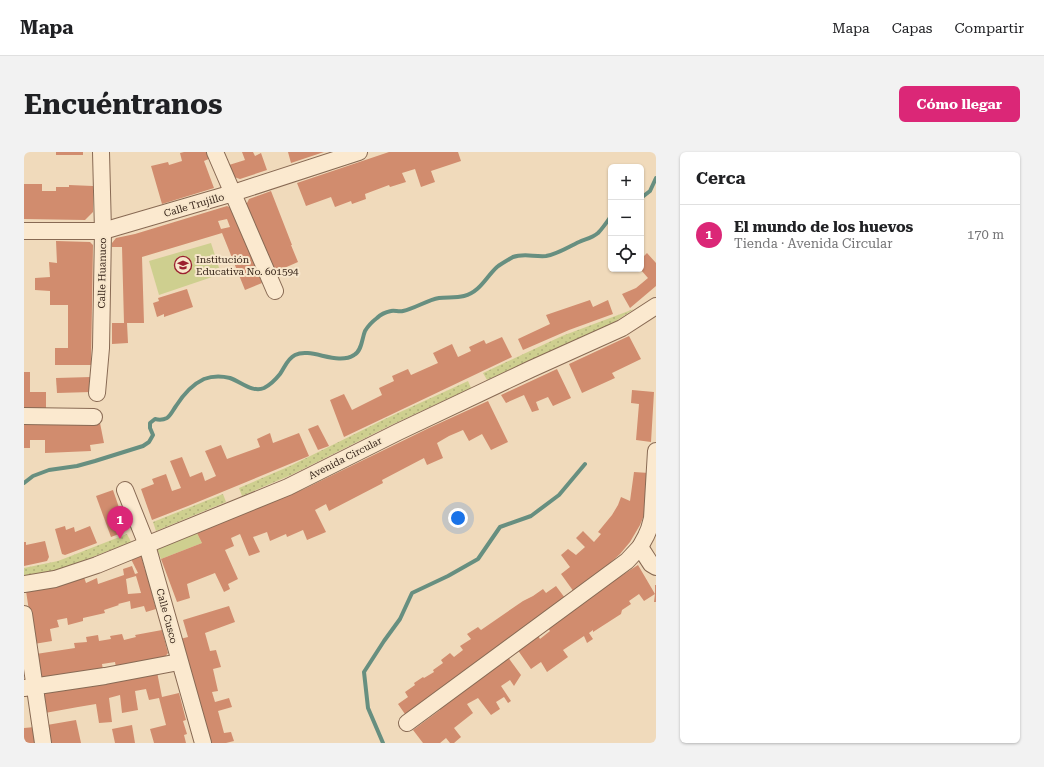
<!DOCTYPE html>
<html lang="es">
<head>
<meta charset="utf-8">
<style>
  :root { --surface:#fff; --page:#f2f2f2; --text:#202124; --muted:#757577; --line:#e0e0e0; --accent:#db2777 }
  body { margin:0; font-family:"Roboto Serif",serif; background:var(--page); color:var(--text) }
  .controls { position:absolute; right:12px; top:12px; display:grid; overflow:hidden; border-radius:6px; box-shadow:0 1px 3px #0004 }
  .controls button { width:36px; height:36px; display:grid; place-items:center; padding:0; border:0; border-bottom:1px solid var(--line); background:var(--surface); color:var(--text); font:20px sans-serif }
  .you { position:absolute; left:434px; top:366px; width:14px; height:14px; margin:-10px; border:3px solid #fff; border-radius:50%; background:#1a73e8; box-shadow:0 0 0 6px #1a73e833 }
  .badge { display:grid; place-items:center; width:26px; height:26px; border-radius:50%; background:var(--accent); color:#fff; font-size:13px; font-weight:700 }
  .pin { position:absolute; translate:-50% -33px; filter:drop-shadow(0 1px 2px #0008) }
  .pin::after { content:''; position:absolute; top:21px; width:14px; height:12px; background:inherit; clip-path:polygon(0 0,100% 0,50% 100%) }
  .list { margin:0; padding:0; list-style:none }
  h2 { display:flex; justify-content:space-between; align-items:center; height:52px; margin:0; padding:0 16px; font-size:17px }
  h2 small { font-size:13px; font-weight:400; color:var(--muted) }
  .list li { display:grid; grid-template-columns:26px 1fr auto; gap:12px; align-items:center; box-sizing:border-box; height:60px; padding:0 16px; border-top:1px solid var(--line) }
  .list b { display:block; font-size:15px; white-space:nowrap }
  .list p { margin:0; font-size:13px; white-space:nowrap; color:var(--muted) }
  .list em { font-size:13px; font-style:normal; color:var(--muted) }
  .icon { flex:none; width:22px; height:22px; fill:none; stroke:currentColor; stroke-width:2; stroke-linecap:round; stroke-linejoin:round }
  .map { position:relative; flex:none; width:632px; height:591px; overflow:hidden; border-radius:6px }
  header { display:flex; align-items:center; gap:24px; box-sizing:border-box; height:56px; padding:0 20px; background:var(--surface); border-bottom:1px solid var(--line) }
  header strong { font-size:19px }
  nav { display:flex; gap:22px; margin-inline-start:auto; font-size:14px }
  .intro { display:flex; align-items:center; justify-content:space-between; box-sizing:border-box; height:96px; padding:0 24px }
  h1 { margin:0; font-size:28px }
  .button { padding:10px 18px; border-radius:6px; background:var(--accent); color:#fff; font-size:14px; font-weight:700 }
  main { display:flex; gap:24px; padding:0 24px }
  aside { flex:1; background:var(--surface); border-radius:6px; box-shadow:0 1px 3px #0004 }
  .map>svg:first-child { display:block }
  .grass { fill:url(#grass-dots) }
  .garden { fill:#cecf8f }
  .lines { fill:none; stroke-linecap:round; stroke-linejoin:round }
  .stream { stroke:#678f80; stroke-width:4 }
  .building { fill:#d18c6e; fill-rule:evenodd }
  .minor-casing { stroke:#886a54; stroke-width:18 }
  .minor { stroke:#fbe9cf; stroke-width:16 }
  .labels { text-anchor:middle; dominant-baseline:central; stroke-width:4; stroke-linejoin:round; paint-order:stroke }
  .street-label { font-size:10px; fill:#37251a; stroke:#f7e6cb }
  .poi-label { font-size:10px; fill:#37251a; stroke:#f7e6cb; text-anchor:start }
</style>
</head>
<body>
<header>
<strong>Mapa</strong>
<nav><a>Mapa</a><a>Capas</a><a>Compartir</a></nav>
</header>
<div class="intro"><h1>Encuéntranos</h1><a class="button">Cómo llegar</a></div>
<main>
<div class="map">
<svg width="632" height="591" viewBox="0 0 632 591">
  <defs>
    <pattern id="grass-dots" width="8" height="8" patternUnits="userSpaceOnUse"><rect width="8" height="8" fill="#cecf8f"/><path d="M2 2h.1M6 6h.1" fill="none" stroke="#b2b27b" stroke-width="1.8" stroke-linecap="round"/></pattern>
  </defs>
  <rect width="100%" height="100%" fill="#f0dabb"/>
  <g class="grass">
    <polygon points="610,157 589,171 463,228 459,221 538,184"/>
    <polygon points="444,229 447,236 365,274 267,323 218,344 215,336 266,314 363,266"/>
    <polygon points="199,342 202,350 132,379 129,370"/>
    <polygon points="103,382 107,390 35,418 0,425 0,416 34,409"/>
  </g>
  <g class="garden">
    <polygon points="187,91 197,122 135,143 125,109"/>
    <polygon points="173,381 178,391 137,407 133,397"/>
  </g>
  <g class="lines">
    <g class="stream">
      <polyline points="617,46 626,39 632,26"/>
      <path d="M0 331 9 324 25 318 53 314 71 309 119 294 125 290 129 283 126 276V271L131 267C135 268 139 268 143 266 147 263 149 258 152 254 159 243 167 233 180 227 188 224 198 224 206 226 217 230 229 241 240 236 246 233 252 227 256 222 261 215 263 207 271 203 287 195 313 214 330 203 338 199 338 186 341 179 344 174 349 169 353 166 356 163 362 160 367 159 370 158 375 160 379 159 392 156 403 148 415 146 423 145 432 146 440 144 456 140 462 125 473 115 477 112 484 108 489 105 500 101 510 105 522 104 534 102 544 95 555 90 562 87 568 86 574 81 579 76 583 70 587 64"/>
      <polyline points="359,591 344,556 340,520 360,489 376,467 388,441 424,424 454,407 476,375 507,364 535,343 561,312"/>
    </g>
  </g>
  <g class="building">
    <rect x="32" y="0" width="27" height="3"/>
    <polygon points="160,0 185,0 187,6 180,9 190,36 138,52 127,14 144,10 145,13 158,9 156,1"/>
    <polygon points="218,0 229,0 231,4 237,1 243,18 216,27 210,25 205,13 221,8"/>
    <polygon points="264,0 300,0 267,11"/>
    <polygon points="365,0 434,0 437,9 407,19 411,30 397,35 391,17 378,21 382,30 366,35 365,33 341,42 342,47 328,52 327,49 311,55 307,45 282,54 273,31"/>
    <polygon points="0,32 18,32 18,39 32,39 32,35 45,35 45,33 69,34 69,60 61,68 0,67"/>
    <polygon points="247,39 268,93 267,93 274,110 251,120 222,53 225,47"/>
    <path d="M203 54 209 57 238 131 221 138 198 81 118 105 120 171H103L104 191 88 192V171H100L98 95H88V91L92 86 111 82ZM203 67 206 75 197 77 194 69Z"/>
    <polygon points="32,89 66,90 69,93 67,213 31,213 31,196 44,196 44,153 26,153 26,139 11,138 11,126 26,125 25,110 33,111"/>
    <polygon points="623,101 632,111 632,134 606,156 598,142 612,136 624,126 617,118 617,107"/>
    <polygon points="163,137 169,155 140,165 140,162 133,165 129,151 135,149 134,146"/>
    <polygon points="566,148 569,155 584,148 589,162 545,178 499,198 494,187 526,172 522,163"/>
    <polygon points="605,184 617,207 588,221 591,226 558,241 545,212"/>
    <polygon points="478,185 488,205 320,285 306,248 320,242 328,258 358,243 355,236 370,229 368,224 384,217 387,223 414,211 409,201 428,192 434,205 447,199 445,195 460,188 462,192"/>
    <polygon points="533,217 547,246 529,254 524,245 512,250 515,258 508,260 500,243 482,251 477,243"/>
    <polygon points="0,220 6,220 6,240 22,240 22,258 0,258"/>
    <polygon points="67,225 67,240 33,241 32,226"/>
    <polygon points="608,238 630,240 627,290 612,288 615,252 607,251"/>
    <polygon points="464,249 484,290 467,298 458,282 445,289 439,278 425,284 413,291 419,306 403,313 400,306 358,328 359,331 305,359 302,352 291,358 302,380 283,388 279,378 263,385 262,382 246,389 243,380 229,385 236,400 225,404 216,382 207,386 210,394 201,398 214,427 204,432 206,437 200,440 191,421 163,432 166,446 153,450 137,407 178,391 173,381 280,337 405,276"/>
    <polygon points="0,270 76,271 80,291 66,293 67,299 21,301 21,288 6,288 6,296 0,296"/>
    <polygon points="294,273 305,294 294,298 284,277"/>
    <polygon points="246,281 249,291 275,281 285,304 164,354 128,368 117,337 130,332 128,327 142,322 148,339 157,336 146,309 158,305 166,325 178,320 181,329 192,324 181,299 197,293 203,307 236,295 233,287"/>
    <polygon points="610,320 625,321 623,352 620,363 616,373 606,390 596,402 575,421 550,440 537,422 546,415 537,403 544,397 552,403 561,395 552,386 559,379 570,390 577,382 574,380 588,363 594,353 597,345 606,349"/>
    <polygon points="89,338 102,376 100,380 87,385 72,344"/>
    <polygon points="41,374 42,378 50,375 51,380 66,374 73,391 41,403 38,402 31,377"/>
    <polygon points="21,389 25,405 23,409 0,414 0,390 2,390 2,393"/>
    <path d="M117 403 121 418 123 417 130 441 128 442 132 457 122 460 120 454 107 457 106 449 94 452 95 453 80 458 81 461 59 466V469L44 473 43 466 33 468 35 475 26 477 28 489 10 492 2 439 60 425 62 431 73 426 74 432 100 423 99 417 108 414 111 422 114 421 107 407ZM112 424 117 441 104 442 102 427Z"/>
    <polygon points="614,413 631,442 631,433 632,433 632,450 630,450 631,442 620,449 615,442 605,449 607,452 598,458 597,462 569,480 569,478 565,481 569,487 563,491 560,484 539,498 544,505 523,520 517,510 507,517 493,497 513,482 516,487 526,479 523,475 552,453"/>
    <polygon points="532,434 541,446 383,565 374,552 384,545 381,540 391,533 390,531 399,525 400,526 410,520 409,518 419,511 417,508 426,501 430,505 439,498 436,494 447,487 443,482 454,475 457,478 499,449 509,444 519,437 522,441"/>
    <polygon points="205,454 211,470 181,481 186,499 192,498 197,515 189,517 194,539 188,540 191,550 205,546 208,555 194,559 200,581 207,580 210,589 202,591 185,591 156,487 164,485 159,468"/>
    <polygon points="138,478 144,501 140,506 92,515 91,510 78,512 79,518 19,528 15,524 12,502 51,496 50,491 63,490 62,485 74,483 75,489 87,487 86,484 98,482 100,488 112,485 111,483"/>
    <polygon points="483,504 497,523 490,534 486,528 477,534 487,549 484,551 480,545 472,550 476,557 467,563 454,546 443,552 449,561 430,576 437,585 430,591 426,591 422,586 416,591 399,591 389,578 416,558 414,555"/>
    <polygon points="133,520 138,545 155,541 162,568 159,569 163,582 160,583 162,591 130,591 126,577 142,573 135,546 125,548 122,537 111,539 114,558 98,561 96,543 85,546 88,570 75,571 72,552 54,555 21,561 18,541"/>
    <polygon points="52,568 57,591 26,591 23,573"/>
    <polygon points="108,573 111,591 91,591 88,577"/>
    <polygon points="11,575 13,591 0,591 0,576"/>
  </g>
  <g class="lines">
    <g class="minor-casing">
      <g id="minor">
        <polyline points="191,0 251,139"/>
        <polyline points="0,79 79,79 209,41 335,0"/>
        <polyline points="73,241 77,196 79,79 77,0"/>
        <polyline points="0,264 70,265"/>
        <polyline points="101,338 123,393 179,591"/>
        <polyline points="616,395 627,412 632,415"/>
        <polyline points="0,432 31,427 73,413 264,335 374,280 507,217 598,176 632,154"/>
        <polyline points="0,462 19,591"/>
        <polyline points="0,536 81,524 155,510"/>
        <polyline points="383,571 603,409 616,395 622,384 625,377 628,366 632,299"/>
      </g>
    </g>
    <use href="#minor" class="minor"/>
  </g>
  <defs>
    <g id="school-ring" transform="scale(0.9)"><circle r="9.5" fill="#f7e6cb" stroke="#9b202f" stroke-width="1.5"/><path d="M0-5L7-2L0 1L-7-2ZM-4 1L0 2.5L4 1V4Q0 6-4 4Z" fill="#9b202f"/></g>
  </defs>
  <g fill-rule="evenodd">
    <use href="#school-ring" x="159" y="113"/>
  </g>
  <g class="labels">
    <g class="street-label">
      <text transform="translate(170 53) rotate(-16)">Calle Trujillo</text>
      <text transform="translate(78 121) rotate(-89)">Calle Huanuco</text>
      <text transform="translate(321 306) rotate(-27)">Avenida Circular</text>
      <text transform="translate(143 464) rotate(75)">Calle Cusco</text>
    </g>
    <g class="poi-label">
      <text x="172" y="107">Institución<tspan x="172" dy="12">Educativa No. 601594</tspan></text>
    </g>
  </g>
</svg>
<div class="controls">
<button>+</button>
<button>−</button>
<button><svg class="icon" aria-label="locate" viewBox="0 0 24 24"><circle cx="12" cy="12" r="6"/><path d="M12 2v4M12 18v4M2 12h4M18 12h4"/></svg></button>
</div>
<div class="you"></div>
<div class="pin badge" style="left:96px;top:387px">1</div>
</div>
<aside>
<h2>Cerca<small></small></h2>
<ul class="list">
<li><span class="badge">1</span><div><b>El mundo de los huevos</b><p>Tienda · Avenida Circular</p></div><em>170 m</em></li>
</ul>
</aside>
</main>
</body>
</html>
